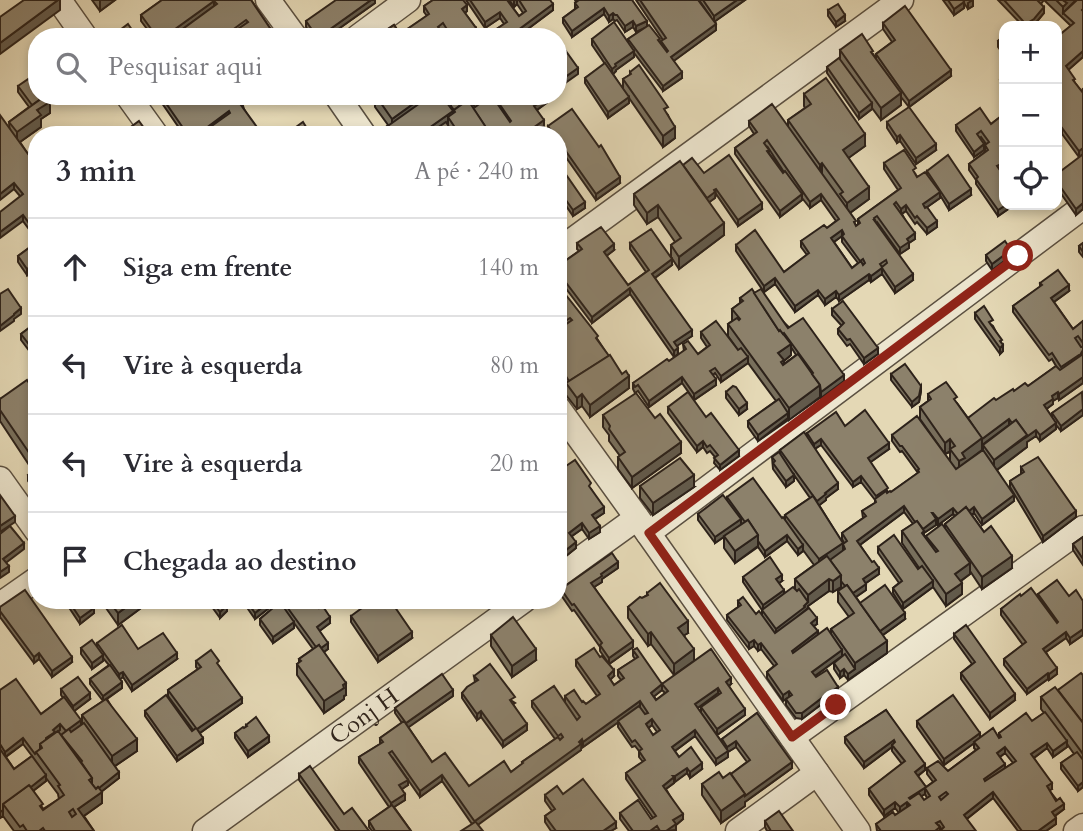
<!DOCTYPE html>
<html lang="pt">
<head>
<meta charset="utf-8">
<style>
  :root { --surface:#fff; --page:#f2f2f3; --text:#2b2b33; --muted:#7c7c81; --line:#e1e1e2 }
  body { margin:0; font-family:Cardo,serif; background:var(--page); color:var(--text) }
  .controls { position:absolute; right:21px; top:21px; display:grid; overflow:hidden; border-radius:14px; box-shadow:0 4px 10px #0003 }
  .controls button { width:63px; height:63px; display:grid; place-items:center; padding:0; border:0; border-bottom:2px solid var(--line); background:var(--surface); color:var(--text); font:35px sans-serif }
  .stop { position:absolute; width:21px; height:21px; margin:-16px; border:5px solid #8f2418; border-radius:50%; background:#fff }
  .stop.end { background:#8f2418; border-color:#fff; box-shadow:0 2px 7px #0008 }
  .list { margin:0; padding:0; list-style:none }
  h2 { display:flex; justify-content:space-between; align-items:center; height:91px; margin:0; padding:0 28px; font-size:30px }
  h2 small { font-size:23px; font-weight:400; color:var(--muted) }
  .list li { display:grid; grid-template-columns:46px 1fr auto; gap:21px; align-items:center; box-sizing:border-box; height:98px; padding:0 28px; border-top:2px solid var(--line) }
  .list b { display:block; font-size:26px; white-space:nowrap }
  .list em { font-size:23px; font-style:normal; color:var(--muted) }
  .icon { flex:none; width:38px; height:38px; fill:none; stroke:currentColor; stroke-width:2; stroke-linecap:round; stroke-linejoin:round }
  .map { position:relative; flex:none; width:1083px; height:831px; overflow:hidden }
  .search { position:absolute; background:var(--surface); box-shadow:0 4px 10px #0003; left:28px; top:28px; width:539px; height:77px; display:flex; align-items:center; gap:18px; box-sizing:border-box; padding:0 24px; border-radius:28px; color:var(--muted); font-size:26px }
  .panel { position:absolute; background:var(--surface); box-shadow:0 4px 10px #0003; left:28px; top:126px; width:539px; height:483px; border-radius:28px }
  .map>svg:first-child { display:block }
  .lines { fill:none; stroke-linecap:round; stroke-linejoin:round }
  .street-casing { stroke:#5b5041; stroke-width:27 }
  .street { stroke:#ede6cf; stroke-width:24 }
  .wall { fill:#786f5c; stroke:#2d221a; stroke-width:2; fill-rule:evenodd }
  .shaded-wall { fill:#625a4b; stroke:#2d221a; stroke-width:2 }
  .building { fill:#8c816b; stroke:#2d221a; stroke-width:2; fill-rule:evenodd }
  .route { stroke:#8f2418; stroke-width:9 }
  .labels { text-anchor:middle; dominant-baseline:central; stroke-width:7; stroke-linejoin:round; paint-order:stroke }
  .street-label { font-size:24px; fill:#2d221a; stroke:#ede6cf }
</style>
</head>
<body>
<div class="map">
<svg width="1083" height="831" viewBox="0 0 1083 831">
  <rect width="100%" height="100%" fill="#e4d8b5"/>
  <filter id="stains"><feTurbulence type="fractalNoise" baseFrequency=".00286" numOctaves="4"/><feColorMatrix values="0 0 0 0 .2 0 0 0 0 .09 0 0 0 0 .02 0 0 0 .5 -.17"/></filter>
  <radialGradient id="worn" r=".72"><stop offset=".6" stop-color="#630" stop-opacity="0"/><stop offset="1" stop-color="#630" stop-opacity=".3"/></radialGradient>
  <g class="lines">
    <g class="street-casing">
      <g id="street">
        <polyline points="59,0 85,37"/>
        <polyline points="268,0 295,37"/>
        <polyline points="358,37 408,0"/>
        <polyline points="128,96 156,135"/>
        <polyline points="337,96 364,135"/>
        <polyline points="558,251 901,0"/>
        <polyline points="558,408 648,533 858,831"/>
        <polyline points="0,479 37,531"/>
        <polyline points="648,533 1083,207"/>
        <polyline points="558,575 637,518"/>
        <polyline points="0,605 37,579"/>
        <polyline points="792,737 1083,528"/>
        <path id="s1" d="M205 831 524 600"/>
        <polyline points="738,831 817,773"/>
        <polyline points="1076,831 1083,826"/>
      </g>
    </g>
    <use href="#street" class="street"/>
  </g>
  <g class="wall">
    <polygon points="92,0 115,0 100,11"/>
    <polygon points="162,0 251,0 276,37 198,37 196,34 193,37 180,37 180,31 172,37 153,37 141,21 141,15"/>
    <polygon points="375,0 375,3 327,37 312,37 306,27 306,21"/>
    <polygon points="433,0 463,0 467,5 467,11 465,13 476,28 476,34 472,37 376,37 394,25 400,34 427,16 424,12 424,6"/>
    <polygon points="466,0 507,0 519,16 523,13 517,4 514,7 510,1 508,0 550,0 553,10 517,37 492,37 492,32 504,24 500,18 485,28"/>
    <polygon points="575,0 632,0 647,27 661,44 661,41 663,40 636,0 698,0 711,17 699,0 745,0 715,21 716,30 673,61 682,78 663,91 634,53 634,57 616,70 616,71 613,74 623,90 623,79 630,75 630,72 668,115 675,138 663,147 629,98 629,103 608,118 585,83 585,78 605,64 592,45 592,39 628,43 628,39 646,27 636,32 633,27 625,32 617,20 615,21 613,19 609,22 604,14 572,37 563,23 563,18 575,9 575,3 576,2"/>
    <polygon points="943,0 973,0 973,6 968,9 964,3 964,8 954,15"/>
    <polygon points="998,0 1083,0 1083,57 1068,70 1075,83 1082,92 1083,88 1083,154 1079,157 1062,134 1057,138 1057,37 1071,26 1044,0 1041,4 1044,13 1034,25 1020,23"/>
    <polygon points="828,10 845,21 836,27 828,16"/>
    <polygon points="883,23 951,76 909,107 901,97 901,105 881,120 872,108 872,109 859,119 827,73 827,67 840,58 840,50 873,54 876,58 876,54 892,42 883,29"/>
    <polygon points="1004,36 1004,55 998,47 998,41"/>
    <polygon points="1004,77 1004,101 1002,97 1002,91 1004,90 1000,86 1000,80"/>
    <polygon points="18,86 54,96 49,100 50,113 41,119 41,127 20,142 28,154 37,148 37,240 23,221 20,196 14,189 9,122 29,107 18,92"/>
    <path d="M804 94 865 146 848 158 869 199 850 213 856 226 858 224V219L898 190 884 169V163L916 174H915L917 177 927 174V171L971 195 949 210 940 195V198L927 207 937 227 927 234 917 222 915 224 906 211 902 214 915 239 909 243V248L900 254 877 222 875 223 913 280 895 293 882 274 871 282 869 280 839 301 836 297 825 305 818 295 795 312 775 284 764 292 736 251V245L784 272 807 255 801 247V241L827 228 836 221 821 200 810 208 802 198V200L780 217 735 154V148L754 134 749 126V121L788 126V120L805 108 804 106ZM767 146 784 172 783 173 769 153ZM842 236V242L858 263 852 268 834 242Z"/>
    <polygon points="157,96 240,96 244,109 259,135 184,135"/>
    <polygon points="375,96 448,96 451,103 470,104 475,107 490,96 556,96 537,110 544,126 536,132 538,135 385,135 385,128 388,125 375,107"/>
    <polygon points="1004,114 1004,205 1014,205 998,216 976,184 976,180 969,170 969,164 985,152 985,145 986,144 981,137 980,138 984,150 974,157 956,131 956,125 991,124"/>
    <polygon points="887,122 936,150 916,164 900,141 897,143 887,128"/>
    <polygon points="548,126 620,183 596,200 558,146 558,135 550,135 548,132"/>
    <polygon points="1083,156 1083,209 1076,215 1057,188 1057,174"/>
    <polygon points="558,163 585,208 573,216 558,194"/>
    <polygon points="683,165 704,173 762,209 738,226 716,194 715,198 709,202 724,235 679,269 671,257 671,245 675,242 658,217 647,224 634,205 634,194"/>
    <polygon points="37,242 27,275 18,262 18,256"/>
    <polygon points="577,243 614,250 606,256 628,285 646,272 630,249 630,243 672,265 655,278 692,336 676,346 678,354 674,357 630,294 592,323 558,278 558,266 579,251 577,249"/>
    <polygon points="1083,243 1083,257 1079,252 1079,246"/>
    <polygon points="986,255 1011,256 992,270 986,261"/>
    <path d="M1040 283 1069 291 1054 302 1073 329 1083 321V383L1059 400 1058 398 1053 401V404L1046 409 1052 417V413L1083 393V415L1061 431 1056 425V429L1040 441 1036 436 1027 442V447L997 470 1014 501 982 525 974 513 972 515 984 532 1012 568 982 589 970 571V574L961 581 962 594 946 606 933 587 903 609 893 593V588L899 583 878 553V547L918 569 919 568 902 543V531L913 524 904 512 860 545 879 574 866 583V590L856 597 860 603 905 619 883 635 887 653 848 680 844 675 840 678 834 669V663L842 656 815 676 838 693 828 700H827L802 719 796 718 786 705V699L789 697 783 701 767 678V672L774 666 761 649 758 651 754 646 749 649 727 620V615L738 607V601L756 614 762 615V610L743 582V577L782 581 779 583 784 593 795 590V579L814 565 803 550V551L798 555 787 541 765 557 758 547 735 563 724 548V536L742 524 741 522V525L715 543 698 520V514L727 500V497L785 520V515L810 498 794 475V481L786 487 773 469 772 457 780 455V450L807 436V433L845 426 889 449 870 462 888 492H891L918 473 902 451 900 452 892 441V435L950 461V452L945 454 920 419V407L928 401V394L957 403 968 418 1014 391 1028 386 1056 366 1052 359 1049 361 1013 312V306L1040 287ZM1009 425 983 445V450L965 463 982 450V445ZM821 445 853 487 861 482 875 500V503L862 511 863 518 842 533V539L844 543 843 544 819 505 826 500V498L838 489 815 449ZM953 514 955 516 945 524V528L926 536V539L924 536V533L936 525V523L938 525ZM841 587 842 588 838 591V602L849 617 831 629V634H818L814 626 817 624 805 610 808 606 829 591 833 592Z"/>
    <polygon points="558,285 598,340 629,388 590,417 582,406 577,409 566,395 566,383 558,370"/>
    <path d="M754 293 844 381 758 441 748 427V421L776 401 748 363 721 382 715 373 713 375 716 385 694 400 682 383 649 407 638 391 635 393 633 389V383L669 361 684 351 683 344 698 354 707 347 701 338V332L738 350 728 336V324L732 321V309L740 303V298ZM791 347 796 355 784 364V361L791 355Z"/>
    <polygon points="832,309 878,354 864,364 850,344 847,346 838,334 838,329 842,326 832,315"/>
    <polygon points="975,313 993,326 1002,344 1003,351 1000,354 975,319"/>
    <polygon points="37,322 34,357 21,340 21,334"/>
    <polygon points="891,374 921,391 919,402 912,407 891,380"/>
    <polygon points="37,379 37,493 28,481 28,475 33,471 0,421 0,399 29,384"/>
    <polygon points="726,392 747,409 739,415 726,398"/>
    <polygon points="668,407 706,417 739,456 720,470 714,463 715,457 710,451 707,453 703,447 697,452 668,413"/>
    <polygon points="603,415 655,418 681,453 632,488 618,469 618,457 620,456 609,441 609,435 603,427"/>
    <polygon points="558,455 566,466 591,489 604,513 595,519 600,532 589,539 582,529 572,536 576,548 566,556 558,545"/>
    <polygon points="1021,467 1076,517 1043,542 1010,487 1010,481 1021,474"/>
    <polygon points="640,486 694,487 653,515 640,498"/>
    <polygon points="1083,537 1083,565 1073,550 1073,544"/>
    <polygon points="618,568 602,579 602,582 594,587 633,647 609,664 600,651 600,647 574,610 572,611 561,595 561,589"/>
    <polygon points="647,593 688,633 684,635 694,661 674,675 651,644 648,646 628,618 628,607 647,595"/>
    <polygon points="1038,594 1069,596 1083,601 1083,635 1070,644 1066,638 1046,652 1057,674 1049,680 1048,679 1027,694 1004,665 1004,659 1023,645 1001,615 1001,609 1021,596 1038,598"/>
    <polygon points="64,600 89,600 94,613 80,624"/>
    <polygon points="106,600 141,600 141,608 118,625 106,608"/>
    <polygon points="207,600 227,600 226,601 227,611 220,618"/>
    <polygon points="253,600 313,600 330,623 319,631 328,649 324,652 346,695 344,696 344,699 324,713 297,675 297,664 299,663 299,659 313,649 294,623 294,628 273,643 260,625 260,619 279,603 278,601 255,619 248,609 248,603"/>
    <polygon points="0,607 72,662 52,677 39,659 34,663 0,617"/>
    <polygon points="351,616 412,638 378,662 351,622"/>
    <polygon points="954,634 1015,700 990,719 961,679 961,673 972,664 954,639"/>
    <polygon points="491,635 536,660 512,677 491,646"/>
    <path d="M97 643 138 649 177 659 132 691 123 677 120 679 122 688 107 699 137 751 115 766 119 778 102 791V803L84 816 94 831H14L3 816 0 818V690L41 714 63 698 61 695V689L90 699 74 711 81 726 82 725V715L103 701 90 684V679L109 665 103 658V661L92 669 81 654V648L97 647ZM23 744 32 756 14 769 6 757ZM46 778 58 794 59 799 43 809 33 791 46 781Z"/>
    <path d="M633 650 662 690 654 696 656 700 665 693 662 690V684H731L729 686 745 715 717 735 701 713V707L719 695 718 693 697 708 722 742V739L757 713 792 768 745 802V806L721 823 702 795V784L723 778 731 774 747 762 736 747 728 752V757L716 765 695 736 675 751 679 757 702 769 690 778 687 773 674 782V783L666 789 683 819 676 825V830L629 831 620 819V813L651 819 653 818 626 779V773L643 762 639 757V751L635 746 632 747 618 727V722L583 747 582 745 581 746V750L472 824 442 781 420 797 392 757 408 785 402 789 405 800 394 807 411 831H372L369 827V821L389 807 359 763V757L380 744V738L402 723 395 713V708L453 696 408 727 432 762 469 786 511 772 522 764V762L555 739 532 707V701L565 702V696L586 704 597 696 576 666V660L614 676 610 679 614 685 621 680 618 676V670L635 659 633 656ZM652 725 657 732 653 735 648 728Z"/>
    <polygon points="196,661 219,666 242,703 200,733 203,743 177,761 145,716 145,711 192,731 193,730 168,696 168,690 198,669 196,667"/>
    <path d="M1083 675V787L1078 791 1061 769V763L1074 754 1067 744V747L1053 757 1047 748 1034 758 1052 789 1049 790 1064 809 1055 816 1056 824 1046 831H1018L993 798 967 819 942 830 940 827V831H877L876 824 899 813 895 808 884 816 869 795V789L902 764 892 751V747L864 768 845 743V737L886 710 925 770 918 776 926 787 933 782 927 774V768L948 771 976 750 974 748V743L944 765 917 727V721L980 737 999 738V733L1032 721 1044 713 1041 709V697L1058 690ZM1005 753 1013 763 1005 768 1000 757ZM925 794 927 798 924 800 921 796Z"/>
    <polygon points="474,676 515,703 513,704 527,730 503,747 481,717 477,720 462,698 462,693 475,682"/>
    <polygon points="246,725 269,742 248,757 235,738 235,733 246,727"/>
    <polygon points="299,774 344,814 369,831 336,831 299,780"/>
    <polygon points="545,795 616,828 611,831 551,831 545,822 545,816 552,811 545,801"/>
    <polygon points="765,821 793,831 767,831 765,827"/>
  </g>
  <g class="shaded-wall">
    <polygon points="58,0 60,0 60,10 0,54 0,43"/>
    <polygon points="100,0 115,0 100,11"/>
    <polygon points="371,0 375,0 375,3 327,37 319,37"/>
    <polygon points="515,0 517,0 517,4 514,7 514,1"/>
    <polygon points="737,0 745,0 714,22 714,16"/>
    <polygon points="973,0 973,6 968,9 968,3"/>
    <polygon points="1065,0 1076,0 1063,13 1063,7"/>
    <polygon points="214,1 214,6 172,37 164,37"/>
    <polygon points="964,2 964,8 954,15 954,9"/>
    <polygon points="553,4 553,10 517,37 514,37 514,33"/>
    <polygon points="467,5 467,11 462,15 462,9"/>
    <polygon points="1044,7 1044,13 1034,25 1032,26 1026,26 1026,24"/>
    <polygon points="604,8 604,14 572,37 572,31"/>
    <polygon points="500,12 500,18 485,28 485,22"/>
    <polygon points="613,13 613,19 609,22 609,16"/>
    <polygon points="845,15 845,21 836,27 836,22"/>
    <polygon points="633,21 633,27 625,32 625,26"/>
    <polygon points="647,21 647,27 636,32 636,26"/>
    <polygon points="716,24 716,30 671,63 671,57"/>
    <polygon points="476,28 476,34 472,37 463,37"/>
    <polygon points="196,29 196,34 193,37 186,37"/>
    <polygon points="634,51 634,57 616,70 616,71 612,75 612,69 615,64"/>
    <polygon points="1083,51 1083,57 1066,72 1066,66"/>
    <polygon points="578,68 578,74 558,88 558,82"/>
    <polygon points="951,70 951,76 909,107 909,101"/>
    <polygon points="682,72 682,78 663,91 663,86"/>
    <polygon points="901,93 901,105 881,120 881,108"/>
    <polygon points="46,96 54,96 47,102 50,102 50,113 41,119 41,127 17,144 17,132 35,115"/>
    <polygon points="424,96 436,96 392,131 392,119"/>
    <polygon points="548,96 556,96 534,112 534,106"/>
    <polygon points="629,97 629,103 608,118 608,112"/>
    <polygon points="872,103 872,109 859,119 859,113"/>
    <polygon points="229,111 229,117 205,135 198,135"/>
    <polygon points="453,111 453,122 448,117 448,126 433,131 433,135 419,135"/>
    <polygon points="544,120 544,126 533,134 533,128"/>
    <polygon points="675,127 675,138 663,147 663,136"/>
    <polygon points="1062,128 1062,134 1057,138 1057,132"/>
    <polygon points="865,134 865,146 843,162 843,150"/>
    <polygon points="900,135 900,141 897,143 897,137"/>
    <polygon points="936,144 936,150 916,164 916,158"/>
    <polygon points="984,144 984,150 974,157 974,152"/>
    <polygon points="1083,148 1083,154 1079,157 1079,151"/>
    <polygon points="822,163 822,175 820,177 820,165"/>
    <polygon points="620,177 620,183 596,200 596,194"/>
    <polygon points="14,183 14,189 0,200 0,194"/>
    <polygon points="869,187 869,199 847,215 847,203"/>
    <polygon points="716,189 715,198 704,206 704,200"/>
    <polygon points="971,189 971,195 949,210 949,204"/>
    <polygon points="940,192 940,198 923,210 923,204"/>
    <polygon points="802,194 802,200 780,217 780,211"/>
    <polygon points="821,194 821,200 810,208 810,202"/>
    <polygon points="585,202 585,208 573,216 573,210"/>
    <polygon points="762,203 762,209 738,226 738,220"/>
    <polygon points="1083,203 1083,209 1076,215 1076,209"/>
    <polygon points="658,205 658,217 647,224 647,213"/>
    <polygon points="906,205 906,211 901,214 901,209"/>
    <polygon points="1006,205 1014,205 998,216 998,210"/>
    <polygon points="23,215 23,221 0,238 0,232"/>
    <polygon points="937,221 937,227 927,234 927,228"/>
    <polygon points="724,223 724,235 679,269 679,257"/>
    <polygon points="842,230 842,236 831,244 831,238"/>
    <polygon points="915,233 915,239 909,243 909,248 900,254 900,248 907,239"/>
    <polygon points="614,244 614,250 604,258 604,252"/>
    <polygon points="1011,250 1011,256 992,270 992,264"/>
    <polygon points="672,259 672,265 652,280 652,274"/>
    <polygon points="37,262 37,268 27,275 27,269"/>
    <polygon points="882,268 882,274 871,282 871,276"/>
    <polygon points="869,274 869,280 839,301 839,295"/>
    <polygon points="913,274 913,280 895,293 895,287"/>
    <polygon points="775,278 775,284 764,292 764,286"/>
    <polygon points="1069,285 1069,291 1051,304 1051,298"/>
    <polygon points="630,288 630,294 592,323 592,317"/>
    <polygon points="818,290 818,295 795,312 795,306"/>
    <polygon points="836,291 836,297 825,305 825,299"/>
    <polygon points="21,308 21,314 14,319 14,321 0,331 0,326"/>
    <polygon points="692,330 692,336 674,348 674,342"/>
    <polygon points="791,344 791,355 784,361 784,372 778,353"/>
    <polygon points="1003,345 1003,351 1000,354 1000,348"/>
    <polygon points="678,348 678,354 674,357 674,351"/>
    <polygon points="878,348 878,354 864,364 864,358"/>
    <polygon points="748,357 748,363 721,382 721,376"/>
    <polygon points="844,375 844,381 821,398 821,392"/>
    <polygon points="629,376 629,388 590,417 590,405"/>
    <polygon points="682,377 682,383 649,407 649,401"/>
    <polygon points="1083,377 1083,383 1059,400 1059,394"/>
    <polygon points="716,379 716,385 694,400 694,394"/>
    <polygon points="820,385 820,397 789,420 789,408"/>
    <polygon points="921,386 921,391 919,402 912,407 912,402"/>
    <polygon points="1058,392 1058,398 1053,401 1053,404 1044,411 1044,405 1052,396"/>
    <polygon points="582,394 582,406 577,409 577,398"/>
    <polygon points="747,403 747,409 739,415 739,409"/>
    <polygon points="1083,409 1083,415 1061,431 1061,426"/>
    <polygon points="788,413 788,418 758,441 758,435"/>
    <polygon points="1009,419 1009,425 982,445 982,439"/>
    <polygon points="1056,423 1056,429 1040,441 1040,435"/>
    <polygon points="1036,430 1036,436 1027,442 1027,447 994,472 994,460"/>
    <polygon points="982,438 982,450 965,463 959,473 959,461 962,453"/>
    <polygon points="821,439 821,445 814,449 814,444"/>
    <polygon points="950,439 950,451 945,454 945,443"/>
    <polygon points="703,441 703,447 697,452 697,446"/>
    <polygon points="681,442 681,453 632,488 632,477"/>
    <polygon points="889,443 889,449 868,464 868,458"/>
    <polygon points="739,450 739,456 720,470 720,465"/>
    <polygon points="37,457 37,469 34,471 34,460"/>
    <polygon points="694,475 694,487 653,515 653,503"/>
    <polygon points="794,475 794,481 786,487 786,481"/>
    <polygon points="861,476 861,482 853,487 853,482"/>
    <polygon points="838,483 838,489 826,498 826,500 817,507 817,501 825,493"/>
    <polygon points="1014,495 1014,501 982,525 982,519"/>
    <polygon points="904,506 904,512 857,547 857,541"/>
    <polygon points="604,507 604,513 592,521 592,515"/>
    <polygon points="974,507 974,513 960,523 960,517"/>
    <polygon points="953,508 953,514 938,525 938,519"/>
    <polygon points="1076,511 1076,517 1043,542 1043,536"/>
    <polygon points="15,516 15,522 0,532 0,526"/>
    <polygon points="741,519 741,525 715,543 715,537"/>
    <polygon points="936,519 936,525 924,533 924,542 920,531"/>
    <polygon points="582,523 582,529 569,538 569,533"/>
    <polygon points="600,526 600,532 589,539 589,533"/>
    <polygon points="758,535 758,546 735,563 735,551"/>
    <polygon points="787,535 787,541 765,557 765,551"/>
    <polygon points="576,542 576,548 566,556 566,550"/>
    <polygon points="24,543 24,549 3,565 3,559"/>
    <polygon points="843,543 843,554 819,571 819,559"/>
    <polygon points="803,545 803,551 798,555 798,549"/>
    <polygon points="1012,556 1012,568 982,589 982,577"/>
    <polygon points="618,562 618,568 602,579 602,582 591,589 591,583 601,574"/>
    <polygon points="970,563 970,574 955,585 955,574"/>
    <polygon points="9,566 9,572 0,578 0,572"/>
    <polygon points="879,568 879,574 863,585 863,579"/>
    <polygon points="782,575 782,581 776,585 776,579"/>
    <polygon points="841,575 841,587 833,592 833,581"/>
    <polygon points="829,579 829,591 808,606 808,608 776,635 776,629 808,602 808,595"/>
    <polygon points="933,581 933,587 903,609 903,603"/>
    <polygon points="962,583 962,594 946,606 946,594"/>
    <polygon points="866,584 866,590 850,601 850,595"/>
    <polygon points="784,590 784,596 763,611 763,605"/>
    <polygon points="136,600 141,600 141,608 118,625 118,613"/>
    <polygon points="271,600 278,601 255,619 255,613"/>
    <polygon points="227,605 227,611 220,618 220,612"/>
    <polygon points="94,608 94,613 80,624 80,618"/>
    <polygon points="905,613 905,619 880,637 880,631"/>
    <polygon points="330,617 330,623 317,633 317,627"/>
    <polygon points="817,618 817,624 811,628 811,623"/>
    <polygon points="688,621 688,633 678,639 678,628"/>
    <polygon points="294,622 294,628 273,643 273,637"/>
    <polygon points="1083,629 1083,635 1070,644 1070,638"/>
    <polygon points="818,631 818,637 792,657 792,651"/>
    <polygon points="412,632 412,638 378,662 378,656"/>
    <polygon points="651,632 651,644 648,646 648,634"/>
    <polygon points="1066,632 1066,638 1043,654 1043,649"/>
    <polygon points="754,640 754,646 749,649 749,643"/>
    <polygon points="633,641 633,647 609,664 609,658"/>
    <polygon points="887,641 887,653 848,680 848,674 855,669 855,663"/>
    <polygon points="328,643 328,649 318,656 318,650"/>
    <polygon points="761,643 761,649 758,651 758,645"/>
    <polygon points="536,649 536,660 512,677 512,666"/>
    <polygon points="694,649 694,661 674,675 674,664"/>
    <polygon points="842,650 842,656 812,678 812,672"/>
    <polygon points="39,653 39,659 34,663 34,657"/>
    <polygon points="177,653 177,659 132,691 132,685"/>
    <polygon points="103,655 103,661 92,669 92,663"/>
    <polygon points="72,657 72,662 52,677 52,671"/>
    <polygon points="1057,668 1057,674 1049,680 1049,674"/>
    <polygon points="844,669 844,675 840,678 840,672"/>
    <polygon points="614,670 614,676 608,682 608,676"/>
    <polygon points="123,672 123,677 119,680 119,674"/>
    <polygon points="1048,673 1048,679 1027,694 1027,689"/>
    <polygon points="731,678 731,684 726,688 726,682"/>
    <polygon points="122,682 122,688 103,701 103,696"/>
    <polygon points="346,683 346,695 344,696 344,699 324,713 324,701"/>
    <polygon points="662,684 662,690 651,699 651,693"/>
    <polygon points="838,687 838,693 828,700 828,694"/>
    <polygon points="718,688 718,693 695,710 695,704"/>
    <polygon points="453,690 453,696 406,729 406,723"/>
    <polygon points="789,691 789,697 783,701 783,695"/>
    <polygon points="90,693 90,699 73,712 73,706"/>
    <polygon points="827,694 827,700 802,719 802,713"/>
    <polygon points="1015,694 1015,700 990,719 990,713"/>
    <polygon points="242,698 242,703 197,735 197,729"/>
    <polygon points="640,701 640,707 583,747 583,742"/>
    <polygon points="745,709 745,715 717,735 717,729"/>
    <polygon points="481,711 481,717 477,720 477,714"/>
    <polygon points="652,719 652,725 646,730 646,724"/>
    <polygon points="81,720 81,726 66,737 66,731"/>
    <polygon points="60,724 60,730 55,734 46,744 46,738 53,730"/>
    <polygon points="527,724 527,730 503,747 503,741"/>
    <polygon points="695,730 695,736 672,753 672,747"/>
    <polygon points="980,733 980,739 944,765 944,759"/>
    <polygon points="269,736 269,742 248,757 248,751"/>
    <polygon points="23,738 23,744 5,757 5,752"/>
    <polygon points="203,738 203,743 177,761 177,756"/>
    <polygon points="137,739 137,751 112,768 112,756"/>
    <polygon points="582,739 581,750 475,827 475,821"/>
    <polygon points="894,740 894,746 892,745 892,747 864,768 864,762"/>
    <polygon points="736,741 736,747 728,752 728,757 716,765 716,759 727,751 727,747"/>
    <polygon points="1067,741 1067,747 1053,757 1053,751"/>
    <polygon points="1047,743 1047,748 1031,760 1031,754"/>
    <polygon points="1005,747 1005,753 997,759 997,753"/>
    <polygon points="792,762 792,768 745,802 745,806 721,823 721,811"/>
    <polygon points="702,763 702,769 690,778 690,772"/>
    <polygon points="925,764 925,770 915,778 915,772"/>
    <polygon points="1005,764 1005,770 984,785 984,779"/>
    <polygon points="687,768 687,773 675,782 675,776"/>
    <polygon points="119,772 119,778 96,796 96,790"/>
    <polygon points="46,775 46,781 29,794 28,789"/>
    <polygon points="442,775 442,781 420,797 420,791"/>
    <polygon points="674,777 674,783 663,791 663,786"/>
    <polygon points="408,780 408,785 399,791 399,785"/>
    <polygon points="1083,782 1083,787 1078,791 1078,786"/>
    <polygon points="1052,783 1052,789 1047,792 1047,786"/>
    <polygon points="925,788 925,794 909,804 909,798"/>
    <polygon points="102,792 102,803 78,820 78,809"/>
    <polygon points="993,792 993,798 964,821 964,815"/>
    <polygon points="405,794 405,800 391,809 391,803"/>
    <polygon points="895,802 895,808 884,816 884,810"/>
    <polygon points="907,802 907,807 900,813 900,807"/>
    <polygon points="1064,804 1064,809 1052,818 1052,812"/>
    <polygon points="3,810 3,816 0,818 0,812"/>
    <polygon points="683,814 683,819 676,825 676,830 666,831 673,820"/>
    <polygon points="1056,818 1056,824 1046,831 1038,831"/>
    <polygon points="616,822 616,828 611,831 603,831"/>
  </g>
  <g class="building">
    <polygon points="24,0 58,0 0,43 0,17"/>
    <path d="M162 0H251L276 37H203L196 29 185 37 180 31 217 4 214 1 164 37H157L141 15ZM246 20 248 22 232 33 231 31Z"/>
    <polygon points="336,0 371,0 319,37 317,37 306,21"/>
    <path d="M433 0H463L467 5 462 9 476 28 463 37H376L394 25 400 34 429 14 424 6ZM443 23 448 31 444 34 438 27Z"/>
    <polygon points="470,0 507,0 519,16 526,11 519,0 550,0 553,4 514,33 512,32 505,37 495,37 492,32 507,22 500,12 485,22"/>
    <polygon points="579,0 632,0 647,21 636,26 633,21 625,26 617,15 615,15 613,13 609,16 604,8 572,31 563,18 578,7 575,3"/>
    <polygon points="640,0 698,0 716,24 671,57 682,72 663,86 628,39 649,25 660,39 658,40 667,52 668,51 661,41 666,38"/>
    <polygon points="703,0 737,0 714,16"/>
    <polygon points="948,0 963,0 964,2 954,9"/>
    <polygon points="1004,0 1039,0 1038,1 1044,7 1034,19 1026,24 1028,26 1016,26 1023,21"/>
    <polygon points="1056,0 1065,0 1064,1 1067,3 1063,7"/>
    <polygon points="1077,0 1083,0 1083,9 1082,10 1083,11 1083,51 1066,66 1075,79 1073,80 1083,93 1083,148 1079,151 1062,128 1057,132 1057,37 1074,23 1063,13"/>
    <polygon points="838,4 845,15 836,22 828,10"/>
    <polygon points="905,6 951,70 909,101 876,54 895,40 883,23"/>
    <polygon points="614,22 634,51 615,64 616,66 612,69 592,39"/>
    <polygon points="128,24 137,37 119,37 116,33"/>
    <polygon points="529,30 534,37 519,37"/>
    <polygon points="862,34 873,51 871,52 901,93 881,108 840,50"/>
    <polygon points="1004,36 1004,50 998,41"/>
    <polygon points="558,40 578,68 558,82"/>
    <polygon points="839,58 872,103 859,113 827,67"/>
    <polygon points="605,63 629,97 608,112 585,78"/>
    <polygon points="639,65 668,107 664,109 675,127 663,136 623,79 631,74 630,72"/>
    <polygon points="37,73 37,96 45,96 32,105 18,86"/>
    <polygon points="1004,77 1004,85 1000,80"/>
    <polygon points="826,78 865,134 843,150 869,187 847,203 840,194 843,192 822,163 820,165 788,120 811,104 804,94"/>
    <polygon points="45,96 50,102 37,110 41,115 17,132 9,122"/>
    <polygon points="161,96 240,96 245,103 241,105 259,130 252,135 199,135 230,113 229,111 198,134 196,132 193,135 188,135"/>
    <polygon points="376,96 424,96 392,119"/>
    <polygon points="430,96 448,96 451,100 447,103 453,111 419,135 390,135 385,128"/>
    <polygon points="462,96 464,96 467,100 454,110 451,106 451,103"/>
    <polygon points="490,96 492,96 510,122 511,121 494,96 548,96 534,106 544,120 533,128 538,135 491,135 470,104 472,103 475,107"/>
    <polygon points="468,100 491,135 460,135 448,117 455,112 454,110"/>
    <path d="M772 104 856 221 854 222 856 226 860 223 858 219 901 188 884 163 904 150 916 168 913 170 917 177 925 172 940 192 923 204 925 208 927 207 937 221 927 228 917 216 915 218 906 205 901 209 896 202 894 204 915 233 907 239 909 242 900 248 877 216 874 218 875 220H874L913 274 895 287 882 268 871 276 869 274 839 295 836 291 825 299 818 290 795 306 775 278 764 286 736 245 755 230 784 272 809 253 801 241 824 225 827 228 839 219 821 194 810 202 767 140 764 143 769 150 767 151 783 173 785 171 802 194 780 211 735 148 757 132 749 121ZM842 230 844 234 842 236 860 261 863 259 865 263 863 265 861 261 852 268 831 238ZM886 260 887 263 882 267 880 264Z"/>
    <polygon points="909,107 936,144 916,158 900,135 897,137 887,122"/>
    <polygon points="980,108 991,124 1004,114 1004,172 999,165 997,166 1004,176 1004,205 1006,205 998,210 976,179 978,177 969,164 988,150 985,145 989,142 981,131 977,134 984,144 974,152 956,125"/>
    <polygon points="572,109 599,147 601,145 620,177 596,194 558,140 558,135 554,135 548,126"/>
    <polygon points="0,115 28,154 37,148 37,234 23,215 0,232 0,212 23,194 14,183 0,194"/>
    <polygon points="139,121 149,135 120,135"/>
    <polygon points="303,122 311,135 285,135"/>
    <polygon points="446,122 454,135 431,135 434,132 433,131"/>
    <polygon points="729,155 762,203 738,220 716,189 714,190 715,192 707,198 683,165 692,158 704,173"/>
    <polygon points="948,155 971,189 949,204 927,171"/>
    <polygon points="1082,155 1083,156 1083,203 1076,209 1057,182 1057,174"/>
    <polygon points="680,161 724,223 679,257 671,245 681,238 658,205 647,213 634,194"/>
    <polygon points="558,163 585,202 573,210 558,189"/>
    <polygon points="601,227 614,244 604,252 628,285 649,270 630,243 651,229 672,259 652,274 692,330 674,342 678,348 674,351 630,288 592,317 558,272 558,266 582,249 577,243"/>
    <polygon points="1005,241 1011,250 992,264 986,255"/>
    <polygon points="37,242 37,262 27,269 18,256"/>
    <polygon points="1083,243 1083,252 1079,246"/>
    <polygon points="1058,270 1069,285 1051,298 1073,329 1083,321 1083,343 1078,336 1075,338 1081,347 1083,347 1083,350 1080,355 1079,355 1061,367 1052,353 1049,355 1013,306 1042,285 1040,283"/>
    <polygon points="558,285 598,336 596,338 609,356 569,381 558,364 558,328 559,329 572,320 570,318 558,326"/>
    <polygon points="8,289 21,308 14,314 14,315 0,326 0,294"/>
    <polygon points="752,289 779,331 780,330 791,344 778,353 784,360 781,362 783,365 798,354 820,385 789,408 728,324 737,318 739,320 740,319 732,309 743,301 740,298"/>
    <polygon points="761,289 788,328 803,318 844,375 821,392 820,385 812,374 813,373 784,333 783,334 780,330 779,331 754,293"/>
    <polygon points="843,301 878,348 864,358 850,339 847,340 838,329 844,323 832,309"/>
    <polygon points="984,306 993,320 989,322 1002,340 1000,341 1003,345 1000,348 975,313"/>
    <polygon points="716,321 738,350 741,348 748,357 721,376 715,368 710,371 716,379 694,394 682,377 649,401 638,385 635,387 633,383 667,359 669,361 686,349 683,344 688,341 698,354 710,345 701,332"/>
    <polygon points="37,322 37,349 34,351 21,334"/>
    <polygon points="1083,354 1083,377 1059,394 1058,392 1052,396 1053,399 1044,405 1056,423 1040,435 1036,430 1025,438 1027,435 1016,420 1012,423 1009,419 982,439 968,418 994,398 996,400 1013,389 1014,391 1025,383 1028,386 1056,366 1060,370"/>
    <polygon points="610,355 622,374 626,371 629,376 590,405 582,394 577,398 566,383"/>
    <polygon points="905,364 921,386 919,396 912,402 891,374"/>
    <polygon points="37,379 37,395 29,384"/>
    <polygon points="27,380 37,395 37,457 34,460 0,410 0,399"/>
    <polygon points="946,382 957,397 954,399 982,438 962,453 965,458 959,461 950,449 955,446 950,439 945,443 920,407 931,399 928,394"/>
    <polygon points="733,386 736,387 747,403 739,409 726,392"/>
    <polygon points="688,392 706,417 711,413 739,450 720,465 714,458 718,455 710,445 707,447 703,441 697,446 668,407"/>
    <polygon points="1082,392 1083,409 1061,426 1052,413"/>
    <polygon points="636,393 655,418 660,414 681,442 632,477 618,457 625,452 609,429 610,426 603,415"/>
    <polygon points="779,399 788,413 758,435 748,421"/>
    <polygon points="865,410 889,443 868,458 888,488 876,496 861,476 853,482 821,439 814,444 807,433 836,412 845,426"/>
    <polygon points="917,416 956,469 983,450 1014,495 982,519 974,507 969,511 966,507 958,514 953,508 938,519 933,513 932,513 936,519 923,529 917,521 915,522 904,506 857,541 872,562 874,561 879,568 863,579 866,584 853,593 847,585 845,586 841,581 841,575 830,560 845,549 843,544 847,541 842,533 866,516 862,511 876,502 875,499 886,491 887,493 890,491 891,492 919,472 918,470 919,469 902,446 900,446 892,435"/>
    <polygon points="1016,420 1027,435 994,460 983,445"/>
    <polygon points="804,432 838,483 825,493 826,494 817,501 780,450"/>
    <polygon points="779,452 794,475 786,481 773,463 775,461 772,457"/>
    <polygon points="558,455 566,466 575,460 591,483 589,486 604,507 592,515 600,526 589,533 582,523 569,533 576,542 566,550 558,539"/>
    <polygon points="1038,457 1076,511 1043,536 1010,481 1024,472 1021,467"/>
    <polygon points="680,458 694,475 653,503 640,486"/>
    <polygon points="37,469 37,487 28,475"/>
    <polygon points="753,478 782,518 783,517 803,545 798,549 787,535 765,551 758,541 758,535 748,520 745,522 727,497"/>
    <polygon points="0,495 15,516 0,526"/>
    <polygon points="723,495 741,519 715,537 698,514"/>
    <polygon points="813,496 843,543 819,559 785,515"/>
    <polygon points="966,507 984,532 991,526 1012,556 982,577 945,524"/>
    <polygon points="748,520 758,535 735,551 724,536"/>
    <polygon points="917,521 924,531 922,533 936,552 938,551 926,536 942,524 970,563 955,574 962,583 946,594 902,531"/>
    <polygon points="10,526 24,543 3,559 9,566 0,572 0,534"/>
    <polygon points="894,535 918,569 922,566 933,581 903,603 893,588 902,581 878,547"/>
    <polygon points="1083,537 1083,559 1073,544"/>
    <polygon points="612,553 618,562 601,574 602,576 591,583 633,641 609,658 600,645 602,643 574,604 572,605 561,589"/>
    <polygon points="827,556 841,575 833,581 829,579 808,595 795,579"/>
    <polygon points="770,557 782,575 776,579 784,590 763,605 743,577"/>
    <polygon points="1057,580 1069,596 1076,590 1083,601 1083,629 1070,638 1066,632 1043,649 1057,668 1049,674 1048,673 1027,689 1004,659 1026,642 1001,609 1020,594 1021,596 1031,588 1057,623 1058,622 1038,594"/>
    <polygon points="660,583 688,621 678,628 694,649 674,664 651,632 648,634 628,607 640,597 642,598 648,595 647,593"/>
    <polygon points="847,585 887,641 855,663 831,629 854,613 838,591"/>
    <polygon points="885,585 905,613 880,631 860,603"/>
    <polygon points="793,587 797,591 799,589 808,602 804,606 805,607 776,629 762,610"/>
    <polygon points="25,590 72,657 52,671 39,653 34,657 0,611 0,607"/>
    <polygon points="743,597 756,614 759,611 775,633 809,608 817,618 811,623 818,631 792,651 793,653 827,628 842,650 812,672 816,677 827,670 838,687 828,694 827,694 802,713 796,713 786,699 792,695 789,691 783,695 767,672 777,664 761,643 758,645 754,640 749,643 727,615 741,605 738,601"/>
    <polygon points="68,600 89,600 94,608 80,618"/>
    <polygon points="108,600 136,600 118,613"/>
    <polygon points="211,600 225,600 227,605 220,612"/>
    <polygon points="253,600 271,600 255,613 248,603"/>
    <polygon points="282,600 313,600 319,608 322,605 330,617 317,627 328,643 321,648 319,645 316,647"/>
    <polygon points="373,600 390,600 412,632 378,656 351,616"/>
    <polygon points="280,602 294,622 273,637 260,619"/>
    <polygon points="513,617 536,649 512,666 491,635"/>
    <polygon points="122,625 138,649 163,633 177,653 132,685 123,672 119,674 97,643"/>
    <polygon points="966,625 1015,694 990,713 961,673 975,662 954,634"/>
    <polygon points="92,640 103,655 92,663 81,648"/>
    <polygon points="319,645 346,683 343,685 344,688 324,701 297,664 301,661 299,659"/>
    <path d="M594 648 600 657 602 656 614 670 608 676 614 685 624 678 618 670 638 657 633 650 637 648 662 684 651 693 656 700 668 691 662 684 711 649 731 678 726 682 745 709 717 729 701 707 721 693 718 688 695 704 728 751 716 759 695 730 672 747 679 757 691 747 702 763 690 772 687 768 675 776H673L674 777 663 786 683 814 673 820 676 824 666 831H660L657 826 650 831H633L620 813 638 800 651 819 656 816 626 773 645 760 639 751 642 749 635 740 632 742 618 721 639 706 645 714 648 713 640 701 583 742 582 739 579 742 581 744 475 821 483 831H461L475 822 442 775 420 791 392 751 389 753 408 780 399 785 405 794 391 803 359 757 383 742 380 738 404 721 432 762 445 753 469 786 504 761 511 772 523 763 522 762 558 737 560 740 563 737 561 734 558 736 532 701 554 686 577 720 580 717 565 696 574 690 582 702 583 701 586 704 600 694 576 660ZM652 719 660 730 653 735 646 724Z"/>
    <polygon points="211,650 219,661 217,663 242,698 197,729 203,738 177,756 145,711 166,695 192,731 196,728 168,690 201,667 196,661"/>
    <polygon points="845,654 855,669 848,674 844,669 840,672 834,663"/>
    <polygon points="490,664 515,697 510,700 527,724 503,741 481,711 477,714 462,693 467,687 478,680 474,676"/>
    <polygon points="110,665 122,682 103,696 90,679"/>
    <polygon points="1081,673 1083,675 1083,723 1058,690"/>
    <polygon points="442,674 453,690 406,723 395,708"/>
    <polygon points="78,677 90,693 73,706 61,689"/>
    <polygon points="16,679 41,714 64,697 81,720 66,731 60,724 53,730 55,732 46,738 46,740 40,744 40,749 35,754 23,738 5,752 0,744 0,690"/>
    <polygon points="1055,687 1083,723 1083,754 1041,697"/>
    <polygon points="953,695 980,733 944,759 917,721"/>
    <polygon points="106,699 137,739 112,756 82,715"/>
    <path d="M886 710 925 764 915 772 926 787 909 798 910 799 919 793 924 800 930 796 925 788 936 780 927 768 938 761 948 771 979 748 974 742 993 728 999 738 1001 737 999 733 1026 713 1032 721 1045 712 1067 741 1053 751 1047 743 1031 754 1052 783 1047 786 1056 801 1060 798 1064 804 1052 812 1056 818 1038 831H1022L993 792 964 815 976 831H940L944 827 940 821 936 823 940 827 935 831H881L876 824 893 812 895 815 910 805 907 802 900 807 895 802 884 810 869 789 905 761 892 745 895 742 894 740 864 762 845 737ZM1005 747 1016 761 985 781 984 779 1005 764 997 753ZM946 792 948 794 941 800 939 797Z"/>
    <polygon points="757,713 792,762 745,796 745,794 731,774 750,760 736,741 727,747 722,739"/>
    <polygon points="256,717 269,736 248,751 235,733 243,727 244,728 247,726 246,725"/>
    <polygon points="84,723 119,772 99,788 98,787 96,789 92,784 92,778 81,762 82,761 61,735 69,729 71,732"/>
    <path d="M58 731 92 778 89 780 96 789 98 787 102 792 78 809 94 831H45L43 828 39 831H27L23 825 20 827 3 804 29 785 43 804 40 806 43 810 64 795 58 786 60 785 36 752 42 748 40 744ZM73 809 76 814 72 817 69 812Z"/>
    <polygon points="0,749 14,769 32,756 46,775 31,787 29,785 3,804 3,810 0,812"/>
    <polygon points="1077,752 1083,760 1083,782 1078,786 1061,763"/>
    <polygon points="310,766 344,814 352,808 369,831 340,831 299,774"/>
    <polygon points="719,772 723,778 730,773 745,794 721,811 702,784"/>
    <polygon points="583,779 616,822 603,831 556,831 545,816 555,809 545,795 557,786 563,794"/>
    <polygon points="392,805 411,831 375,831 369,821"/>
    <polygon points="779,811 793,831 771,831 765,821"/>
  </g>
  <g class="lines">
    <polyline class="route" points="836,705 792,737 649,533 1018,256"/>
  </g>
  <g class="labels">
    <g class="street-label">
      <text stroke="none"><textPath href="#s1" startOffset="196">Conj H</textPath></text>
    </g>
  </g>
  <rect width="100%" height="100%" filter="url(#stains)"/>
  <rect width="100%" height="100%" fill="url(#worn)"/>
</svg>
<div class="controls">
<button>+</button>
<button>−</button>
<button><svg class="icon" aria-label="locate" viewBox="0 0 24 24"><circle cx="12" cy="12" r="6"/><path d="M12 2v4M12 18v4M2 12h4M18 12h4"/></svg></button>
</div>
<div class="stop" style="left:1018px;top:256px"></div>
<div class="stop end" style="left:836px;top:705px"></div>
<div class="search"><svg class="icon" aria-label="search" viewBox="0 0 24 24"><circle cx="10" cy="10" r="6"/><path d="M15 15l6 6"/></svg>Pesquisar aqui</div>
<section class="panel">
<h2>3 min<small>A pé · 240 m</small></h2>
<ul class="list">
<li><svg class="icon" aria-label="ahead" viewBox="0 0 24 24"><path d="M12 20V5M6 11l6-6 6 6"/></svg><div><b>Siga em frente</b></div><em>140 m</em></li>
<li><svg class="icon" aria-label="left" viewBox="0 0 24 24"><path d="M17 20v-9H6M10 6l-5 5 5 5"/></svg><div><b>Vire à esquerda</b></div><em>80 m</em></li>
<li><svg class="icon" aria-label="left" viewBox="0 0 24 24"><path d="M17 20v-9H6M10 6l-5 5 5 5"/></svg><div><b>Vire à esquerda</b></div><em>20 m</em></li>
<li><svg class="icon" aria-label="arrive" viewBox="0 0 24 24"><path d="M6 21V4h12l-3 4 3 4H6"/></svg><div><b>Chegada ao destino</b></div></li>
</ul>
</section>
</div>
</body>
</html>
